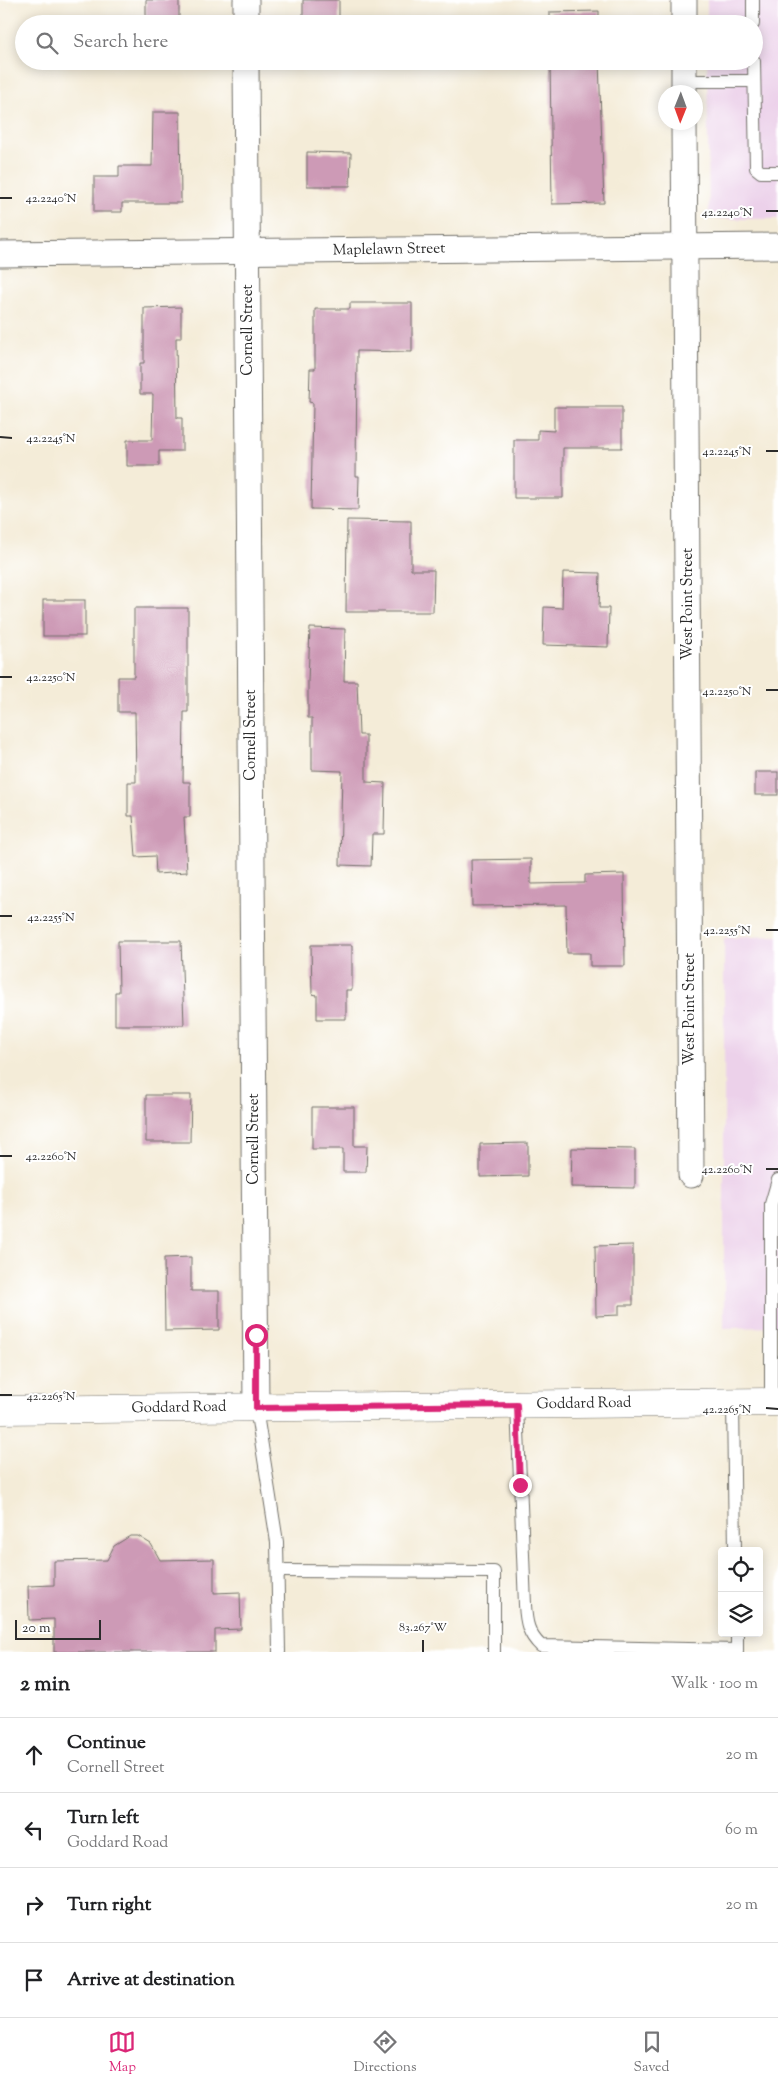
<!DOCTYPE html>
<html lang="en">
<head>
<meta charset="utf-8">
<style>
  :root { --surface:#fff; --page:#f6f6f6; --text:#202124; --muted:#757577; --line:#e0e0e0; --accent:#db2777 }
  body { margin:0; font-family:"Sorts Mill Goudy",serif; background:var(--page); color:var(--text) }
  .controls { position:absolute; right:15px; bottom:15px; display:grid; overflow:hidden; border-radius:5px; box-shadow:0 2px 12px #0003 }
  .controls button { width:45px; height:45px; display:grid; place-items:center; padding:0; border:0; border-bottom:1px solid var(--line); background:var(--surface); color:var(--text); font:25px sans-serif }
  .compass { position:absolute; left:658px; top:85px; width:45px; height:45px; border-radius:50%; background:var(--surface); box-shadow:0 2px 12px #0003; rotate:181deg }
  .scale { position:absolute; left:15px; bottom:12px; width:86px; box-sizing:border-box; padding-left:5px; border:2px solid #2b2b2b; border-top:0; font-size:14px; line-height:18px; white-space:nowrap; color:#2b2b2b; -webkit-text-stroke:4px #fff; paint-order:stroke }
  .stop { position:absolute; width:15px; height:15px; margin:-11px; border:4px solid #db2777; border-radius:50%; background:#fff }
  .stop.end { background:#db2777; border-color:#fff; box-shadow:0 1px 5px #0008 }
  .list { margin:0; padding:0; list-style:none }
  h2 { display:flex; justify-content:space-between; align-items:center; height:65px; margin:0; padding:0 20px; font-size:21px }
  h2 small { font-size:16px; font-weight:400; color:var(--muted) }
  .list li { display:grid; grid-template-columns:32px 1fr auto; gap:15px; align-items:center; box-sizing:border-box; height:75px; padding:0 20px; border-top:1px solid var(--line) }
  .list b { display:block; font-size:19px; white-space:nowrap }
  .list p { margin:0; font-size:16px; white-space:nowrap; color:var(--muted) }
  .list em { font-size:16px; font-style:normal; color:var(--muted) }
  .icon { flex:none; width:28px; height:28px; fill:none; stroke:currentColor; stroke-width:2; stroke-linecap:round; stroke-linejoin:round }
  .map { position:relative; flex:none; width:778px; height:1652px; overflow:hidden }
  .search { position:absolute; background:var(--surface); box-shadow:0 2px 12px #0003; left:15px; right:15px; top:15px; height:55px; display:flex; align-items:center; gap:12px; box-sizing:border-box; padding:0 18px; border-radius:28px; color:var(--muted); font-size:19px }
  .sheet { height:365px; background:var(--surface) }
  nav { display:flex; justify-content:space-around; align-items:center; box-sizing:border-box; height:70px; border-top:1px solid var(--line); background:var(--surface); font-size:14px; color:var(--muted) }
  nav a { display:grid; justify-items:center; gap:2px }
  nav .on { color:var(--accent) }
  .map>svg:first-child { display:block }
  .built { fill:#ecd1ea }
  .building { fill:#cd9ab6 }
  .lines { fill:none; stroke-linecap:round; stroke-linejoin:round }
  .service-casing { stroke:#716f68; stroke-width:14 }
  .minor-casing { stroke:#716f68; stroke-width:27 }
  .secondary-casing { stroke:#716f68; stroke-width:29 }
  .service { stroke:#fff; stroke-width:12 }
  .minor { stroke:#fff; stroke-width:25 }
  .secondary { stroke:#fff; stroke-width:28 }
  .route { stroke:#db2777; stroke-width:6 }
  .ticks { fill:none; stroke:#2b2b2b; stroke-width:2 }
  .labels { text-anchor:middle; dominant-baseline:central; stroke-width:4; stroke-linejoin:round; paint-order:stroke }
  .street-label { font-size:15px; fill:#2b2b2b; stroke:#fff }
  .ticks-label { font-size:12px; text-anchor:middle; fill:#2b2b2b; stroke:#fff; stroke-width:4; stroke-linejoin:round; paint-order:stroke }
</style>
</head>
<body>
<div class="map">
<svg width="778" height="1652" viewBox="0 0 778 1652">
  <rect width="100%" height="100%" fill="#fff"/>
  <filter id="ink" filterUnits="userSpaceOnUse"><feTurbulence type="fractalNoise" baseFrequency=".02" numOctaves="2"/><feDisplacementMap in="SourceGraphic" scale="10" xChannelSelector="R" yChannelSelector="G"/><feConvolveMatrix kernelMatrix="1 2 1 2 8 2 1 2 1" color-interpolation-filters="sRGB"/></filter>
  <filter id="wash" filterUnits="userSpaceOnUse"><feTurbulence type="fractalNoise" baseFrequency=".0096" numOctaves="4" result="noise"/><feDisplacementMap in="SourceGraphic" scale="20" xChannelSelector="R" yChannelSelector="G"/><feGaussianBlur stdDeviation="1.12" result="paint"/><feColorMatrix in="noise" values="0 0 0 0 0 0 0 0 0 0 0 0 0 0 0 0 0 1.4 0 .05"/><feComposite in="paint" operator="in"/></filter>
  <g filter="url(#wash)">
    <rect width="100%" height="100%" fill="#f4ecd8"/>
    <g class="built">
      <polygon points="707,0 778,0 778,219 709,219 707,61 754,61 754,24 707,24"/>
      <polygon points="778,936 778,1327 724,1328 724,938"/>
    </g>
    <g id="blocks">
      <g class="building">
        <rect x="146" y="0" width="33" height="24"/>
        <rect x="303" y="0" width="36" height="24"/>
        <polygon points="599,11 599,24 550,24 550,12"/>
        <polygon points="550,61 599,61 604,203 552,204"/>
        <polygon points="153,112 180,112 181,203 122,203 122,212 94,212 94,177 119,177 119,166 152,166"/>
        <polygon points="307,152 351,153 350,186 307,186"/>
        <polygon points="350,303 412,303 412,352 357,351 356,476 359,476 358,510 311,509 313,403 309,402 310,369 315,369 315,309 350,309"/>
        <polygon points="181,307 181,338 176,338 177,418 182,418 182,451 159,451 159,466 127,466 127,440 152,440 153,394 140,394 140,363 144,363 144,308"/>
        <polygon points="554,407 622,407 622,448 563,448 563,498 514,498 514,440 538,440 538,430 554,431"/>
        <polygon points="347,520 411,521 411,570 434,570 433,612 346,612"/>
        <polygon points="563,572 600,573 599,608 609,608 608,647 543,645 544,607 562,608"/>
        <rect x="43" y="600" width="42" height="36"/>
        <polygon points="134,608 188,608 188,712 184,712 183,782 190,782 190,817 184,817 187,872 156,874 155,856 136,857 133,816 128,816 128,782 136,782 135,712 118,712 118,677 134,677"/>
        <polygon points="310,628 345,629 344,681 357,681 359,735 366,735 366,782 385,783 384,834 372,834 371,866 340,865 342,771 312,770 312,718 308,718 308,681"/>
        <rect x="755" y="772" width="23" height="23"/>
        <polygon points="531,859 531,884 585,883 585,875 624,874 625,966 590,966 590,953 567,953 566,905 472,906 471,860"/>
        <polygon points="118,941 181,941 184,1025 115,1025 115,992 119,992"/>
        <polygon points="311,945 352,945 352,990 346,990 346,1019 317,1019 317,995 312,994"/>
        <polygon points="146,1095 191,1095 190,1142 146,1142"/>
        <polygon points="312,1107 354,1107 354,1146 367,1146 366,1172 343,1172 343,1149 312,1149"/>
        <polygon points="528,1143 528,1176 480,1177 480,1144"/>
        <polygon points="572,1148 635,1149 635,1188 571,1187"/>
        <polygon points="633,1245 633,1305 619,1305 619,1315 596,1316 595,1246"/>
        <polygon points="191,1257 191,1291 219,1291 219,1330 165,1331 164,1258"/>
        <polygon points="130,1536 138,1536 151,1544 160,1560 214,1559 214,1593 240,1592 241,1629 215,1630 215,1652 54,1652 54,1619 29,1620 28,1586 54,1585 54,1561 107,1560 114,1546"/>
      </g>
    </g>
  </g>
  <g filter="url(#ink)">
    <use href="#blocks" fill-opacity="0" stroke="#716f68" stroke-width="1"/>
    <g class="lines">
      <g class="service-casing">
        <g id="service">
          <polyline points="753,0 753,24"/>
          <polyline points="754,61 756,168 761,172 778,172"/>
          <polyline points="684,81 754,81"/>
          <polyline points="771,1402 771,1204 778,1180"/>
          <polyline points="733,1403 735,1551"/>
          <path d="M517 1405 525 1605C526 1622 528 1634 541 1646L737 1650"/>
          <polyline points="256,1408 277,1542 279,1652"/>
          <polyline points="278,1571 494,1572 494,1652"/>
          <polyline points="737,1633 737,1652"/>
        </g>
      </g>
      <g class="minor-casing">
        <g id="minor">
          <polyline points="246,0 246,24"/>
          <polyline points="684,0 684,24"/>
          <polyline points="246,61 256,1408"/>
          <polyline points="684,61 684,92"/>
          <polyline points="684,122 691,1175"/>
          <polyline points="0,254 778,246"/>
        </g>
      </g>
      <g class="secondary-casing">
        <polyline id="secondary" points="0,1410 778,1402"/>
      </g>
      <use href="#service" class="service"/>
      <use href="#minor" class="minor"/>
      <use href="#secondary" class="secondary"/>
    </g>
  </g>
  <g class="lines" filter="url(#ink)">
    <polyline class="route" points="256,1335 256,1408 517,1405 520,1485"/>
  </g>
  <path class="ticks" d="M0 198H12M766 211H778M0 437 12 438M766 451H778M0 677H12M766 690H778M0 916H12M766 930H778M0 1156H12M766 1169H778M0 1395H12M766 1408 778 1409M423 1652V1640"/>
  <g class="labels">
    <g class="street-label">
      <text transform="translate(389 250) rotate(-1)">Maplelawn Street</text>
      <text transform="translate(248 330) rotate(-90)">Cornell Street</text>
      <text transform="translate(688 604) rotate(-90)">West Point Street</text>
      <text transform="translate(251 735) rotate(-90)">Cornell Street</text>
      <text transform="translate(690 1009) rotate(-90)">West Point Street</text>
      <text transform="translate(254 1139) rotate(-90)">Cornell Street</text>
      <text transform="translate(584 1404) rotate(-1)">Goddard Road</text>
      <text transform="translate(179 1408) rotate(-1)">Goddard Road</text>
    </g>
  </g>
  <g class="ticks-label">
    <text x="51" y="202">42.2240°N</text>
    <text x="727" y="216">42.2240°N</text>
    <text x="51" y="442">42.2245°N</text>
    <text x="727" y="455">42.2245°N</text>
    <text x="51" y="681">42.2250°N</text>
    <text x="727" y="695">42.2250°N</text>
    <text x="51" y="921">42.2255°N</text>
    <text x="727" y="934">42.2255°N</text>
    <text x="51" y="1160">42.2260°N</text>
    <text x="727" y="1173">42.2260°N</text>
    <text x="51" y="1400">42.2265°N</text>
    <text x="727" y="1413">42.2265°N</text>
    <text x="423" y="1631">83.267°W</text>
  </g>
</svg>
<div class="controls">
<button><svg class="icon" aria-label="locate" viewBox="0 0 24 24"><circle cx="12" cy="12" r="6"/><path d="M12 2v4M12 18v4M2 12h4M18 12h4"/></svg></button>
<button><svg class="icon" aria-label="layers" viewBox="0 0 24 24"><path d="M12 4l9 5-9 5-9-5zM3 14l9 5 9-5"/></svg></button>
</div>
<svg class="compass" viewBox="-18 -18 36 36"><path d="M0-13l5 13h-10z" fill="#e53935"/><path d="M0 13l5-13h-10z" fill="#757577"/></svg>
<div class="scale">20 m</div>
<div class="stop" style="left:256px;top:1335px"></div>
<div class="stop end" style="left:520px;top:1485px"></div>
<div class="search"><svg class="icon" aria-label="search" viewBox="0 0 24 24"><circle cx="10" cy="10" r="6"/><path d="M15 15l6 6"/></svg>Search here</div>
</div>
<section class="sheet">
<h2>2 min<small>Walk · 100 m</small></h2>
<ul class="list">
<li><svg class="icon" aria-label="ahead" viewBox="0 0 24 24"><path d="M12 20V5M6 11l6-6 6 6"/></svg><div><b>Continue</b><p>Cornell Street</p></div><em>20 m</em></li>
<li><svg class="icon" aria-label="left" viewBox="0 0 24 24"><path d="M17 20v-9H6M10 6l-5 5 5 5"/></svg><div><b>Turn left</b><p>Goddard Road</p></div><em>60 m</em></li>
<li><svg class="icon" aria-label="right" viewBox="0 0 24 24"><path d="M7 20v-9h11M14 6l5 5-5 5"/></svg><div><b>Turn right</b></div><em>20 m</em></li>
<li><svg class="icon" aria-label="arrive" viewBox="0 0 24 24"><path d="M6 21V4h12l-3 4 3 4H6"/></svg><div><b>Arrive at destination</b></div></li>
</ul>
</section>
<nav>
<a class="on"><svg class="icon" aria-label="map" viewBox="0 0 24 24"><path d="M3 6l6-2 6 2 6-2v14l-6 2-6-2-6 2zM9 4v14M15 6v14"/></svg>Map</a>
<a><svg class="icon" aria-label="directions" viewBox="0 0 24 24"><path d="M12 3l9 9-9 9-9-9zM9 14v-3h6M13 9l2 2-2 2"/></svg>Directions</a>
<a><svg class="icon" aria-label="saved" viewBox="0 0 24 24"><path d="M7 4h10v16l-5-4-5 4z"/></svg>Saved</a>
</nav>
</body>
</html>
